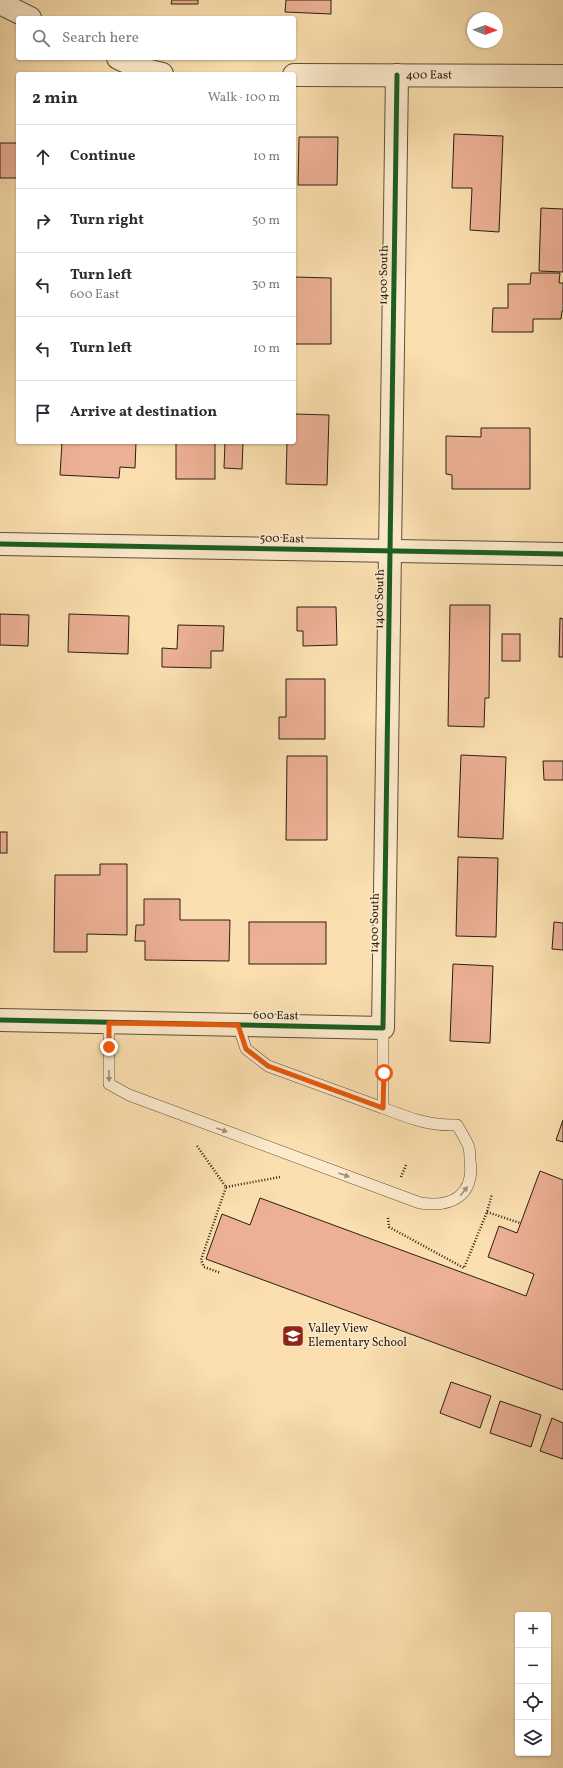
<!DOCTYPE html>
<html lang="en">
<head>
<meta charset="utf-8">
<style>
  :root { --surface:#fff; --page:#f2f2f3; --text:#2b2b33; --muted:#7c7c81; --line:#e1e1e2 }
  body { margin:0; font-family:Vollkorn,serif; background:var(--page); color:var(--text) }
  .controls { position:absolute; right:12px; bottom:12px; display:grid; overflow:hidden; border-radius:4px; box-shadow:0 1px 3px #0004 }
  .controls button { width:36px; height:36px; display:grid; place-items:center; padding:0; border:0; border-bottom:1px solid var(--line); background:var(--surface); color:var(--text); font:20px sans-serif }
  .compass { position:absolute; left:467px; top:12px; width:36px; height:36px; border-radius:50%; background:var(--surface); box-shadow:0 1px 3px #0004; rotate:91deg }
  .stop { position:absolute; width:12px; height:12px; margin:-9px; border:3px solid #ea580c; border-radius:50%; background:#fff }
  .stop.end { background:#ea580c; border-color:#fff; box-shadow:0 1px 4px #0008 }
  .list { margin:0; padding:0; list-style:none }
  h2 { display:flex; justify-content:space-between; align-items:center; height:52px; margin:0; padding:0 16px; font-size:17px }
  h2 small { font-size:13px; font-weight:400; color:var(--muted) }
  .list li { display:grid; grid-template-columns:26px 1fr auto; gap:12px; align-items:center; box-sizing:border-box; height:64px; padding:0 16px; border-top:1px solid var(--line) }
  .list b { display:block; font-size:15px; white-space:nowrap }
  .list p { margin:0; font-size:13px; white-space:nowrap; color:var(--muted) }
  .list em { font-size:13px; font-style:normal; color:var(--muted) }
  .icon { flex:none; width:22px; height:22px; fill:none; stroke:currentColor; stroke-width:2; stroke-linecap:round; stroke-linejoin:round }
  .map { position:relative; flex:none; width:563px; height:1768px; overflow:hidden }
  .search { position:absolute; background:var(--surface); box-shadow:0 1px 3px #0004; left:16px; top:16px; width:280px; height:44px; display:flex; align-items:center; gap:10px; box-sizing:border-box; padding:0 14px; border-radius:4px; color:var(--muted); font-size:15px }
  .panel { position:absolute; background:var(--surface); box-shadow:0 1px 3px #0004; left:16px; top:72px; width:280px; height:372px; border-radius:4px }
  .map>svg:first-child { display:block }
  .building { fill:#ecb094; stroke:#292013 }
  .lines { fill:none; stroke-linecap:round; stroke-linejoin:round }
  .service-casing { stroke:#5e503a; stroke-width:12 }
  .minor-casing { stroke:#5e503a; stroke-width:24 }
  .path { stroke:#292013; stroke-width:2.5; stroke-dasharray:1 2; stroke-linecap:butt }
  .service { stroke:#fceacc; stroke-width:11 }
  .minor { stroke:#fceacc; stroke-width:22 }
  .cycleway-casing { stroke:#fceacc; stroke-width:8 }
  .cycleway { stroke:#1b5e20; stroke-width:5 }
  .oneway { fill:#9d8f79 }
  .route { stroke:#ea580c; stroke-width:5 }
  .labels { text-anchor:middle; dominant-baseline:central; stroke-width:3; stroke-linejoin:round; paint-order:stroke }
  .street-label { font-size:12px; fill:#292013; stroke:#fceacc }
  .poi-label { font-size:12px; fill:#292013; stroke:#fceacc; text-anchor:start }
</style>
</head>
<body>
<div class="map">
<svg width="563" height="1768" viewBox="0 0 563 1768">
  <rect width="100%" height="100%" fill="#fbdfb0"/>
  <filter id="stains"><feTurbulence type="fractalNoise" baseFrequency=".005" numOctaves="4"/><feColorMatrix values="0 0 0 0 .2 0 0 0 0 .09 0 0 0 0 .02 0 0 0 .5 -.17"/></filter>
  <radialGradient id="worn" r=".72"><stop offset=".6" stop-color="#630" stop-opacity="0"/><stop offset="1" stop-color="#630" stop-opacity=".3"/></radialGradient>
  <g class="building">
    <polygon points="172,0 198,0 198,4 171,4"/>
    <polygon points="286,0 331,0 331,14 285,12"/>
    <polygon points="454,134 503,136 499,232 470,230 472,188 452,188"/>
    <polygon points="299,137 338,137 337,185 298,185"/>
    <rect x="0" y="143" width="18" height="35"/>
    <polygon points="541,208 563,209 563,272 539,271"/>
    <polygon points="531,273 560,273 559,283 563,283 563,311 562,311 561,319 533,319 533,332 492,332 493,308 508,308 508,284 530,284"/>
    <polygon points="294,277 331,278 331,344 294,344"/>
    <polygon points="294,414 329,415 327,485 286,484 287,442 294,442"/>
    <polygon points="481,428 530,428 530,489 452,489 452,475 446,474 446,436 481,437"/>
    <polygon points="62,442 136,442 135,468 120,467 119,478 60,475"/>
    <rect x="176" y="442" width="39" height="37"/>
    <polygon points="225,442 243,442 242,469 224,468"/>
    <polygon points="450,605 490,605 489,698 485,698 484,727 448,726"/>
    <polygon points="297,607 336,607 337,645 303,646 303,631 297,631"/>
    <polygon points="0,614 29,615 28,646 0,645"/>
    <polygon points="69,614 129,616 128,654 68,652"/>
    <polygon points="560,618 563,619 563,657 559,657"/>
    <polygon points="178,625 224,626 223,651 211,651 211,668 162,667 162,648 177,649"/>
    <rect x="502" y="634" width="18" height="27"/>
    <polygon points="286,679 325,679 325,739 279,739 279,717 286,717"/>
    <polygon points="461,755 506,757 503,839 458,837"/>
    <polygon points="287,756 327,756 327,840 286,840"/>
    <polygon points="543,761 563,761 563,780 544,780"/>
    <rect x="0" y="832" width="7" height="21"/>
    <polygon points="458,857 498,858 496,937 456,936"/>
    <polygon points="100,864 127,864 127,935 87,934 87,952 54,952 55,875 100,875"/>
    <polygon points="144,899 180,899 180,920 230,920 229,961 145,960 145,941 135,941 136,925 144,925"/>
    <rect x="249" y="922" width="77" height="42"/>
    <polygon points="554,922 563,923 563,950 552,949"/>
    <polygon points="453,964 493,966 490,1043 450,1041"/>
    <polygon points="563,1120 563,1142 556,1140"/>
    <polygon points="540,1171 563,1180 563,1390 206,1259 222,1214 250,1225 260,1198 526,1296 534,1274 488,1257 499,1226 517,1233"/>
    <polygon points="451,1382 491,1396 480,1428 440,1413"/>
    <polygon points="500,1401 541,1415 531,1447 490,1433"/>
    <polygon points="552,1418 563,1423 563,1459 540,1451"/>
  </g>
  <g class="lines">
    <g class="service-casing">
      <g id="service">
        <path d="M109 1023V1084L129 1095 420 1203C452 1208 475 1195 470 1160 470 1155 470 1149 468 1145 465 1138 461 1132 457 1125 429 1126 409 1118 383 1108V1028"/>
        <polyline points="238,1025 246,1049 268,1066 383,1108"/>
      </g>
    </g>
    <g class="minor-casing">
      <g id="minor">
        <polyline points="0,3 30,18"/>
        <polyline points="118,58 142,69 162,74"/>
        <path id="s1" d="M294 75 563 76"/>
        <polyline points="0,544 563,554"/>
        <polyline points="0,1020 383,1028 397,75"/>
      </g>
    </g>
    <g class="path">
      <polyline points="197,1146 226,1187 201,1260 204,1267 221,1273"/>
      <polyline points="401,1177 406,1165"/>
      <polyline points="226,1187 280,1177"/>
      <polyline points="487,1212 520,1223"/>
      <polyline points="388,1218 389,1227 464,1268 487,1212 492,1194"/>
    </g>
    <use href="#service" class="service"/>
    <use href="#minor" class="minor"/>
    <g class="cycleway-casing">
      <g id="cycleway">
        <polyline points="0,544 563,554"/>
        <polyline points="0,1020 383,1028 397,75"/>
      </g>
    </g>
    <use href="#cycleway" class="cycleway"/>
  </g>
  <defs><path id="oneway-solid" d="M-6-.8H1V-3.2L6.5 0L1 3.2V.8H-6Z"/></defs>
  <g class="oneway">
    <use href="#oneway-solid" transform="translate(109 1076) rotate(90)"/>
    <use href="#oneway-solid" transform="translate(222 1130) rotate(20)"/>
    <use href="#oneway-solid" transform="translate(344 1175) rotate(20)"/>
    <use href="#oneway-solid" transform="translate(464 1191) rotate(-52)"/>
  </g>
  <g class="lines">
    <polyline class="route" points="109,1047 109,1023 238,1025 246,1049 268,1066 383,1108 384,1073"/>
  </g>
  <defs>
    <g id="school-square" transform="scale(1.15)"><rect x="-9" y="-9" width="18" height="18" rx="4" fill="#8f2418" stroke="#fceacc"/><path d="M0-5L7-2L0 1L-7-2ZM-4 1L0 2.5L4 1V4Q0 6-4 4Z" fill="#fff"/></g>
  </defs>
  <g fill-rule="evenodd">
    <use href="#school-square" x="293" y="1336"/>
  </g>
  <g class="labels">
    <g class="street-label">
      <text stroke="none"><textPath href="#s1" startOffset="135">400 East</textPath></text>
      <text transform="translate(384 275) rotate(-89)">1400 South</text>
      <text transform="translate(282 539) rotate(1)">500 East</text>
      <text transform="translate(380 599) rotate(-89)">1400 South</text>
      <text transform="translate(375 923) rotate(-89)">1400 South</text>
      <text transform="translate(276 1016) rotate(1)">600 East</text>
    </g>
    <g class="poi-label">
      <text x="308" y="1329">Valley View<tspan x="308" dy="14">Elementary School</tspan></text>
    </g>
  </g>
  <rect width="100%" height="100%" filter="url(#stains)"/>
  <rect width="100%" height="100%" fill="url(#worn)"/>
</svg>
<div class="controls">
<button>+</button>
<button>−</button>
<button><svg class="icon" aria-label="locate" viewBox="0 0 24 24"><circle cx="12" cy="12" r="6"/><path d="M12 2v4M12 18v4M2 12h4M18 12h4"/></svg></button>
<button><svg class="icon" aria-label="layers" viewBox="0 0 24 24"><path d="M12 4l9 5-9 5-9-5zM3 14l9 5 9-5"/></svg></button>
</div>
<svg class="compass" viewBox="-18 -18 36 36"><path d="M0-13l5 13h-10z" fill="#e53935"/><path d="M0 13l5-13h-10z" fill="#7c7c81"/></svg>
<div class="stop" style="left:384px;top:1073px"></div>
<div class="stop end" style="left:109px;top:1047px"></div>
<div class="search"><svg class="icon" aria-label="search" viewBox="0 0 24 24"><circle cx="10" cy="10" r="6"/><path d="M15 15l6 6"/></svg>Search here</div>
<section class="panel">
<h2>2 min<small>Walk · 100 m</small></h2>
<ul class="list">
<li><svg class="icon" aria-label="ahead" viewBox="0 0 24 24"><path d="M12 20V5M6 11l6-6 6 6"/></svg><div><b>Continue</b></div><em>10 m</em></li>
<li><svg class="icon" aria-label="right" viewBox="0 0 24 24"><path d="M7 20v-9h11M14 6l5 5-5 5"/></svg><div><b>Turn right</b></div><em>50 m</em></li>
<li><svg class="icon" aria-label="left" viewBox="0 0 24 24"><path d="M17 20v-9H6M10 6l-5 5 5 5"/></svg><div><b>Turn left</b><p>600 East</p></div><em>30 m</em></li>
<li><svg class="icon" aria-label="left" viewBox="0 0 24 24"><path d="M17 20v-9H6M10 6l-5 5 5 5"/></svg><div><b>Turn left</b></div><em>10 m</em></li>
<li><svg class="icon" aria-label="arrive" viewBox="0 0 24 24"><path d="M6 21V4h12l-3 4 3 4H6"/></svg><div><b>Arrive at destination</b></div></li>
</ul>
</section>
</div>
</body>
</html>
